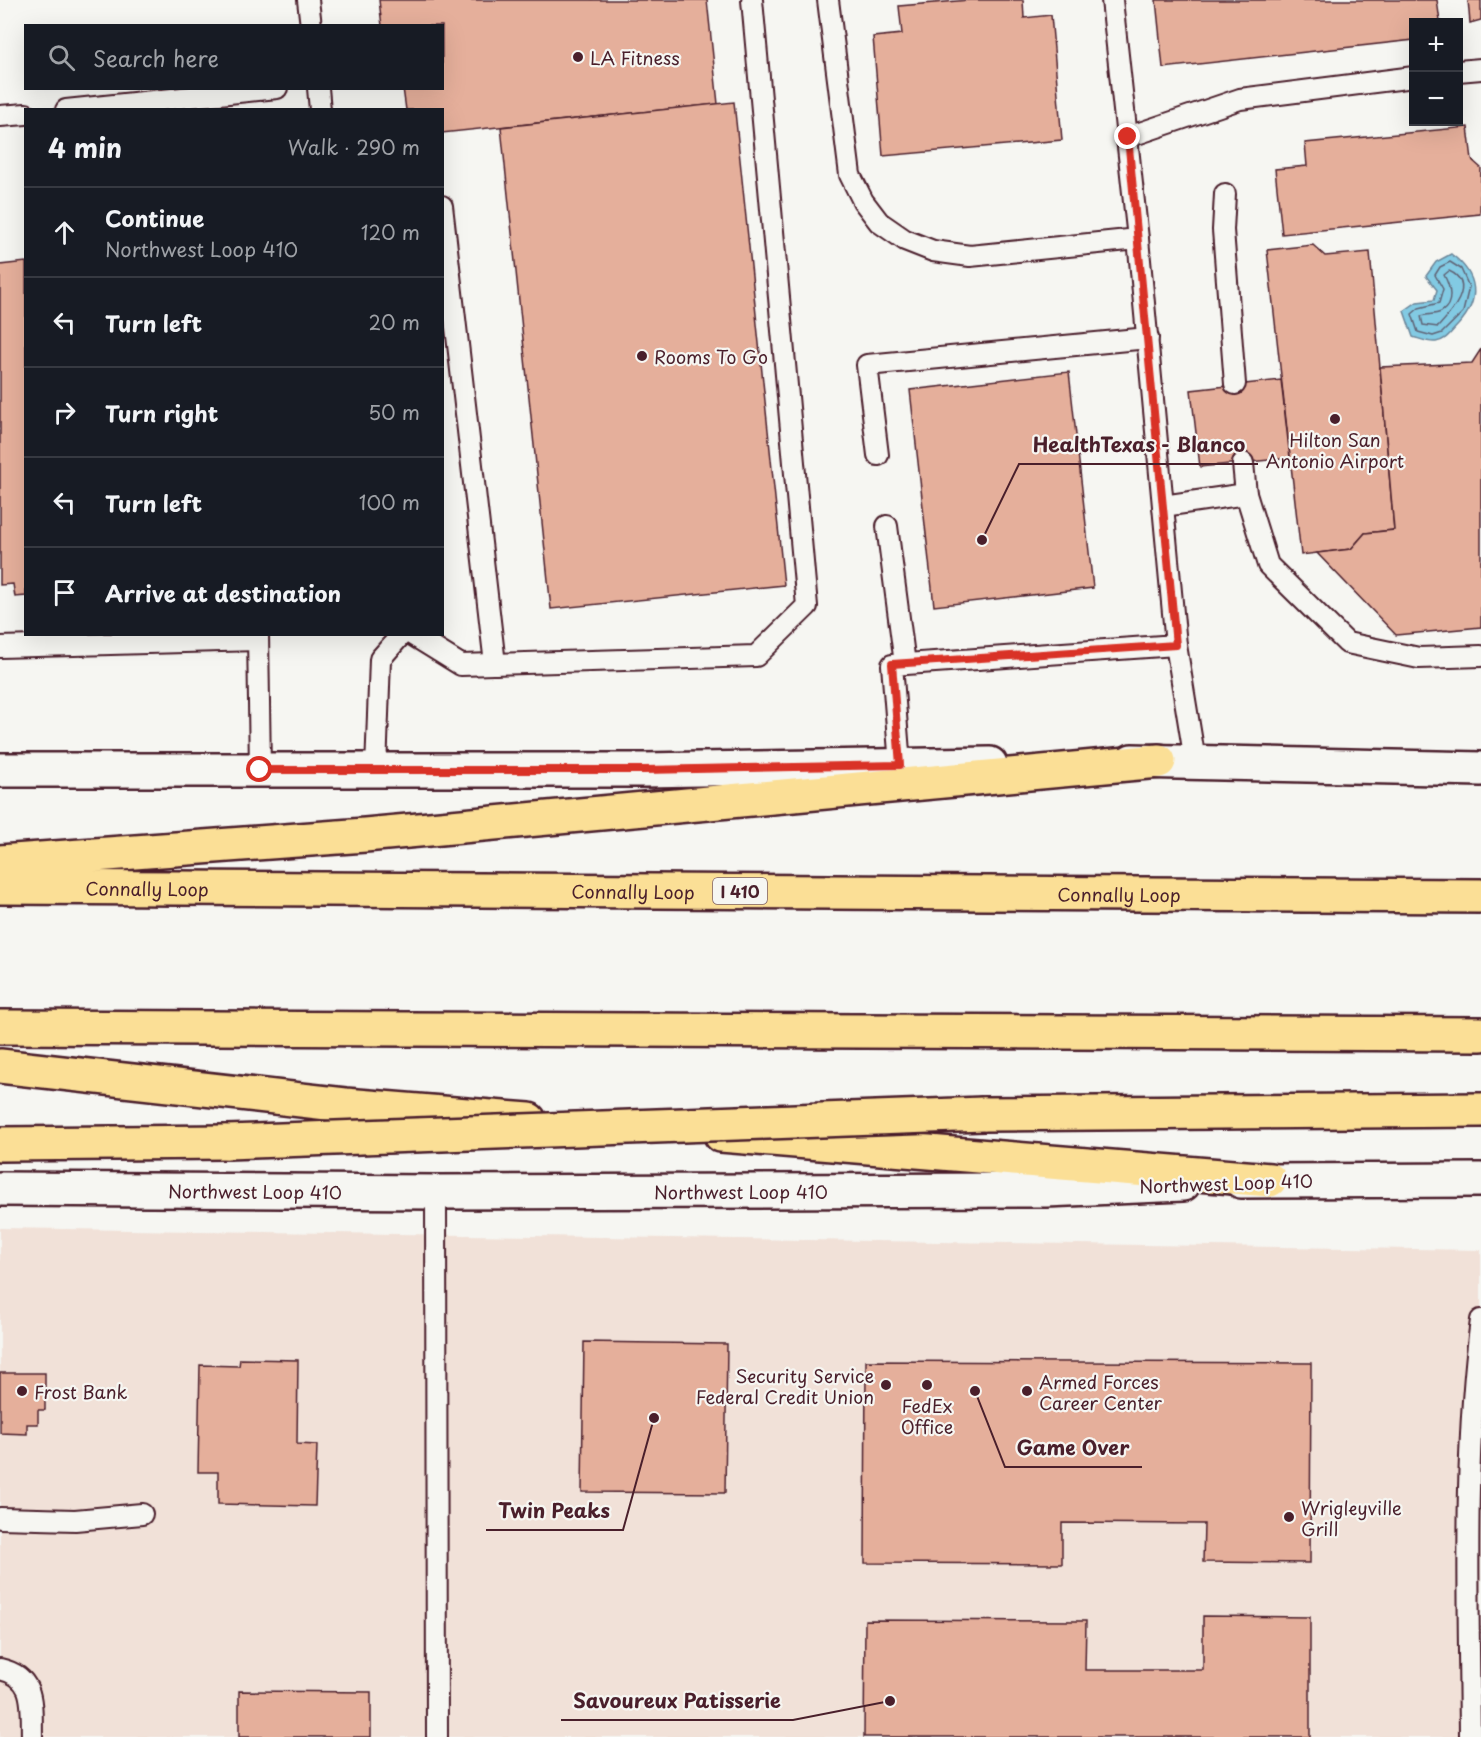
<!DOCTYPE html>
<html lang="en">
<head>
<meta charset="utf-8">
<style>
  :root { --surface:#171b24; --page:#242831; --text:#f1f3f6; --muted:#9ea1a6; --line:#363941 }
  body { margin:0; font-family:"Playpen Sans",sans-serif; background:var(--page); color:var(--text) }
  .controls { position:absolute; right:18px; top:18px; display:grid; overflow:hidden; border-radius:0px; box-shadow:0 6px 24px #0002 }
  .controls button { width:54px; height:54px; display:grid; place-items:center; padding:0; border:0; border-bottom:2px solid var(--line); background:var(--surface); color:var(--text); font:30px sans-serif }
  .stop { position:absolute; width:18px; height:18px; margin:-14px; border:4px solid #d93025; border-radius:50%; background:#fff }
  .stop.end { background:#d93025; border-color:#fff; box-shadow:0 2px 6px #0008 }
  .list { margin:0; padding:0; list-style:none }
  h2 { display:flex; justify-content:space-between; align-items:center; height:78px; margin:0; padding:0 24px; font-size:26px }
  h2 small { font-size:20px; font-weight:400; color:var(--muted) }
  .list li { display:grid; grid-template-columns:39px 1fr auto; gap:18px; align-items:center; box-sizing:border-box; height:90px; padding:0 24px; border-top:2px solid var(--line) }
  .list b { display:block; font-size:22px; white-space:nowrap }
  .list p { margin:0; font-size:20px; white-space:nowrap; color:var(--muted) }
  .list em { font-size:20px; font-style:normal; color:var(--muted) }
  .icon { flex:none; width:33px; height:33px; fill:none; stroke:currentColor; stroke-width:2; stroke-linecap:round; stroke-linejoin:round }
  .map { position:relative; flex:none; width:1481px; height:1737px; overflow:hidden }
  .search { position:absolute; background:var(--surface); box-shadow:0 6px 24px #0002; left:24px; top:24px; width:420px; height:66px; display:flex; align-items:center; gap:15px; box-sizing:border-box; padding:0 21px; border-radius:0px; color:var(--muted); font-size:22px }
  .panel { position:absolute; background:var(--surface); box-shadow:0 6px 24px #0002; left:24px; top:108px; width:420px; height:528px; border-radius:0px }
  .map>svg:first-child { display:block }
  .built { fill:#f1e1d8 }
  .water { fill:#82cae3; stroke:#6c8699; stroke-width:1.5 }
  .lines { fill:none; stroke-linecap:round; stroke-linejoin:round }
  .shore { stroke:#606375; stroke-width:1.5 }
  .building { fill:#e5af9b; stroke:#4a1f2b; stroke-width:1.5 }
  .service-casing { stroke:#4a1f2b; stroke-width:24 }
  .secondary-casing { stroke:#4a1f2b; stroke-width:38 }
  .motorway-casing { stroke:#4a1f2b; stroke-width:38 }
  .service { stroke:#f6f6f2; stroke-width:20 }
  .secondary { stroke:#f6f6f2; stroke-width:33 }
  .motorway { stroke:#fbdf96; stroke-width:33 }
  .motorway-bridge-casing { stroke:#4a1f2b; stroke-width:38; stroke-linecap:butt }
  .motorway-bridge { stroke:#fbdf96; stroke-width:33 }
  .route { stroke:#d93025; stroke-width:8 }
  .poi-dot { fill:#4a1f2b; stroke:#f6f6f2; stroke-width:2 }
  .labels { text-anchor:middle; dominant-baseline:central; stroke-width:4.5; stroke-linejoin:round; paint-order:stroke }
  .shield { fill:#f6f6f2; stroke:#7e6067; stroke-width:1.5 }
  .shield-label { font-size:16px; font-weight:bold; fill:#4a1f2b }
  .poi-label { font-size:18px; fill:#4a1f2b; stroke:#f6f6f2; text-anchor:start }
  .street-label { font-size:18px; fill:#4a1f2b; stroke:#f6f6f2 }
  .leader { fill:none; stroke:#4a1f2b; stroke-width:2 }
  .callout-dot { fill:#4a1f2b; stroke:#f6f6f2; stroke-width:2 }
  .callout-label { font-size:20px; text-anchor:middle; font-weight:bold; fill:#4a1f2b; stroke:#f6f6f2; stroke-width:4.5; stroke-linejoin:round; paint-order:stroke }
</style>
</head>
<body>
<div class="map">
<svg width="1481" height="1737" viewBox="0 0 1481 1737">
  <rect width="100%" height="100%" fill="#f6f6f2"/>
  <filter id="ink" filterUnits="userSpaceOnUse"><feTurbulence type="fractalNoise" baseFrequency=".0167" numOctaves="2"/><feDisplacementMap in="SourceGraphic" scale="12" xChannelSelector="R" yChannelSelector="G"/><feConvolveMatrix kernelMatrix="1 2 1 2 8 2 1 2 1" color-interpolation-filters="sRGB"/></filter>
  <g filter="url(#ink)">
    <polygon class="built" points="0,1228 1481,1250 1481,1737 0,1737"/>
    <path class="water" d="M1451 254C1479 275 1481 300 1458 325 1450 333 1447 340 1436 342 1429 343 1420 339 1413 337L1404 311 1417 302 1434 300 1437 290 1426 276 1436 262Z"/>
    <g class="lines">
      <g class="shore">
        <polygon points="1450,262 1461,269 1469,287 1463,312 1442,333 1433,336 1418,332 1412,314 1419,308 1439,303 1443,289 1435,275 1440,267"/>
        <path d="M1449 271C1478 284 1450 314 1438 327L1423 325 1421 316C1427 314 1435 315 1441 312 1455 304 1450 286 1444 275Z"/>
      </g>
    </g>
    <g class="building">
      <polygon points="379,0 707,0 718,104 442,133 442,110 406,110 403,88 442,88 442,26 382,26"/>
      <polygon points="969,0 1023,0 1024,18 1051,15 1062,140 883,156 873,37 902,34 899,6"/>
      <polygon points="1156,0 1437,0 1440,22 1414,22 1414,40 1163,68"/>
      <polygon points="1468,0 1481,0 1481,20 1470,23"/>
      <polygon points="734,102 784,585 551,609 501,127"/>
      <polygon points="1468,127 1472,160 1481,168 1480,214 1282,234 1275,169 1307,166 1305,143"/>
      <polygon points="1313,245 1325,256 1370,252 1394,530 1365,533 1351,549 1301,555 1267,250"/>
      <polygon points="26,262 26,596 15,597 13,584 0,585 0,265"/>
      <polygon points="1481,349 1481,627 1396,635 1317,553 1351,549 1365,533 1394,530 1380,367 1472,363"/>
      <polygon points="1069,372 1093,588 934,606 910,390"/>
      <polygon points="1281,380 1290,458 1200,467 1191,390"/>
      <polygon points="584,1342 727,1344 725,1493 582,1492"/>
      <polygon points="240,1359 298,1360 297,1444 317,1445 315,1506 218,1504 218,1472 198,1472 200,1365 239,1366"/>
      <polygon points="866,1361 1311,1363 1310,1563 1203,1562 1204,1524 1062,1523 1062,1564 865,1563"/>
      <polygon points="0,1373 45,1373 45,1410 38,1410 38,1424 27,1424 27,1434 0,1433"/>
      <polygon points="1203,1616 1310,1617 1310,1737 864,1737 865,1620 1086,1621 1085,1670 1203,1670"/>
      <polygon points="239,1691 371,1692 371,1737 239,1737"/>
    </g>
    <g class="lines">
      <g class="service-casing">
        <g id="service">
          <polyline points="308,0 311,26"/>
          <polyline points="828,0 850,175 863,201 879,222 905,240 933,251 970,256 1138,239"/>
          <polyline points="1112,0 1138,239 1176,645 1195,761"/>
          <polyline points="1458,71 1481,69"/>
          <polyline points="318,88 320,110"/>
          <polyline points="66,110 277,88"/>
          <polyline points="0,116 26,114"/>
          <polyline points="1128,137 1240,99 1414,77"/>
          <polyline points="1225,194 1223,230 1235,384"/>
          <polyline points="442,206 495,664"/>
          <polyline points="878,455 867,365 1148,338"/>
          <polyline points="1243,463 1246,494"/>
          <polyline points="1163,506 1246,494 1268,565 1347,643 1419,658 1481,656"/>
          <polyline points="887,526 905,664"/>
          <polyline points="258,634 260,770"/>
          <polyline points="411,634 461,665 756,656 807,606 752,0"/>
          <polyline points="0,647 258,640"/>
          <polyline points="900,765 892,665 1176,645"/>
          <polyline points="376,770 380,659 402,634"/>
          <polyline points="436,1192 437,1737"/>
          <polyline points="0,1518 75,1520 142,1514"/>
          <path d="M0 1669C37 1677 31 1707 32 1737"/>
          <path d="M1470 1737C1469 1599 1463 1456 1481 1320"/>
        </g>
      </g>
      <g class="secondary-casing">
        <g id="secondary">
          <polyline points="1132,761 1481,769"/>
          <polyline points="0,770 644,770 990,764"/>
          <polyline points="1241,1181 1481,1180"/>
          <path id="s1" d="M0 1189 436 1192 1046 1190 1183 1184"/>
        </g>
      </g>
      <g class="motorway-casing">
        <g id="motorway">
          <polyline points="0,862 365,835 1159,761"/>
          <path id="s2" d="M0 887 1481 896"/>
          <polyline points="0,1027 1481,1034"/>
          <polyline points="0,1066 345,1105 529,1120"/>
          <polyline points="983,1114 1481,1110"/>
          <polyline points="721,1135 1270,1180"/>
          <polyline points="0,1144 227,1142"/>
        </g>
      </g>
      <use href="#service" class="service"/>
      <use href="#secondary" class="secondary"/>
      <use href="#motorway" class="motorway"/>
      <g class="motorway-bridge-casing">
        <polyline id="motorway-bridge" points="227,1142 983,1114"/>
      </g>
      <use href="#motorway-bridge" class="motorway-bridge"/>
    </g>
  </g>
  <g class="lines" filter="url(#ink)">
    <polyline class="route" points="260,770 644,770 900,765 892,664 1176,645 1128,137"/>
  </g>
  <g class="poi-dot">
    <circle cx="578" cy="57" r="6"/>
    <circle cx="642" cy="356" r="6"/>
    <circle cx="1335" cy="419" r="6"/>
    <circle cx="886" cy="1385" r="6"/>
    <circle cx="927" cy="1385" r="6"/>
    <circle cx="22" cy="1391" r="6"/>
    <circle cx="1027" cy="1391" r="6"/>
    <circle cx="1289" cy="1517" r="6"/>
  </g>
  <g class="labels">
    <rect class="shield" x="713" y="878" width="54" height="26" rx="4.5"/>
    <g class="shield-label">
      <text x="740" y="891">I 410</text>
    </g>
    <g class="poi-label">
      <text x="590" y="57">LA Fitness</text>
      <text x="654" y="356">Rooms To Go</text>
      <text x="1335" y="439" text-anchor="middle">Hilton San<tspan x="1335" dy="21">Antonio Airport</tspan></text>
      <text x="874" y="1375" text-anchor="end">Security Service<tspan x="874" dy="21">Federal Credit Union</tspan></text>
      <text x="1039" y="1381">Armed Forces<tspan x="1039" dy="21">Career Center</tspan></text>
      <text x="34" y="1391">Frost Bank</text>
      <text x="927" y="1405" text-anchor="middle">FedEx<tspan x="927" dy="21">Office</tspan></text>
      <text x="1301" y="1507">Wrigleyville<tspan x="1301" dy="21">Grill</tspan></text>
    </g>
    <g class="street-label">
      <text stroke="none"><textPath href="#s2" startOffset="147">Connally Loop</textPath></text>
      <text stroke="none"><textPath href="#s2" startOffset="633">Connally Loop</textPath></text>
      <text stroke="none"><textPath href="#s2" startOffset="1119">Connally Loop</textPath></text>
      <text transform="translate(1226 1183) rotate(-2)">Northwest Loop 410</text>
      <text stroke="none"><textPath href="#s1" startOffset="255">Northwest Loop 410</textPath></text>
      <text stroke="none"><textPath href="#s1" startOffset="741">Northwest Loop 410</textPath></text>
    </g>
  </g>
  <path class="leader" d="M982 540L1019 464H1258M975 1391L1005 1467H1142M654 1418L623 1530H486M890 1701L793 1720H561"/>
  <g class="callout-dot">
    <circle cx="982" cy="540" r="6"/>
    <circle cx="975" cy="1391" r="6"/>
    <circle cx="654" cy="1418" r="6"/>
    <circle cx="890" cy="1701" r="6"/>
  </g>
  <g class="callout-label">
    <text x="1139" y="452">HealthTexas - Blanco</text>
    <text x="1073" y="1455">Game Over</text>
    <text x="554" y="1518">Twin Peaks</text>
    <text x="677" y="1708">Savoureux Patisserie</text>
  </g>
</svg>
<div class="controls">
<button>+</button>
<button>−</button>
</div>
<div class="stop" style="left:260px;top:770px"></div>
<div class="stop end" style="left:1128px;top:137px"></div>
<div class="search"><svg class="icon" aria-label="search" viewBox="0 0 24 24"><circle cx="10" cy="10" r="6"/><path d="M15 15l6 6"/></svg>Search here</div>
<section class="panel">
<h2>4 min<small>Walk · 290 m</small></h2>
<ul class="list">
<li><svg class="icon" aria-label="ahead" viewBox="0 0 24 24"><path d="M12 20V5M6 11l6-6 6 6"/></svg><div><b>Continue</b><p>Northwest Loop 410</p></div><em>120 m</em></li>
<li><svg class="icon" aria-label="left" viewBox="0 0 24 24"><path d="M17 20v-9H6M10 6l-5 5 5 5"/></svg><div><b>Turn left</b></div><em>20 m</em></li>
<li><svg class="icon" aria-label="right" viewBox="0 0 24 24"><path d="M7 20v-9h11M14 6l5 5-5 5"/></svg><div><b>Turn right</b></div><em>50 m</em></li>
<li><svg class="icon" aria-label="left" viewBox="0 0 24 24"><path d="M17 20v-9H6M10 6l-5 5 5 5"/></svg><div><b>Turn left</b></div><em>100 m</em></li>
<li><svg class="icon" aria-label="arrive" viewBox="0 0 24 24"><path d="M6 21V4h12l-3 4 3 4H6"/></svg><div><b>Arrive at destination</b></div></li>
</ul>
</section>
</div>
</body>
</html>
